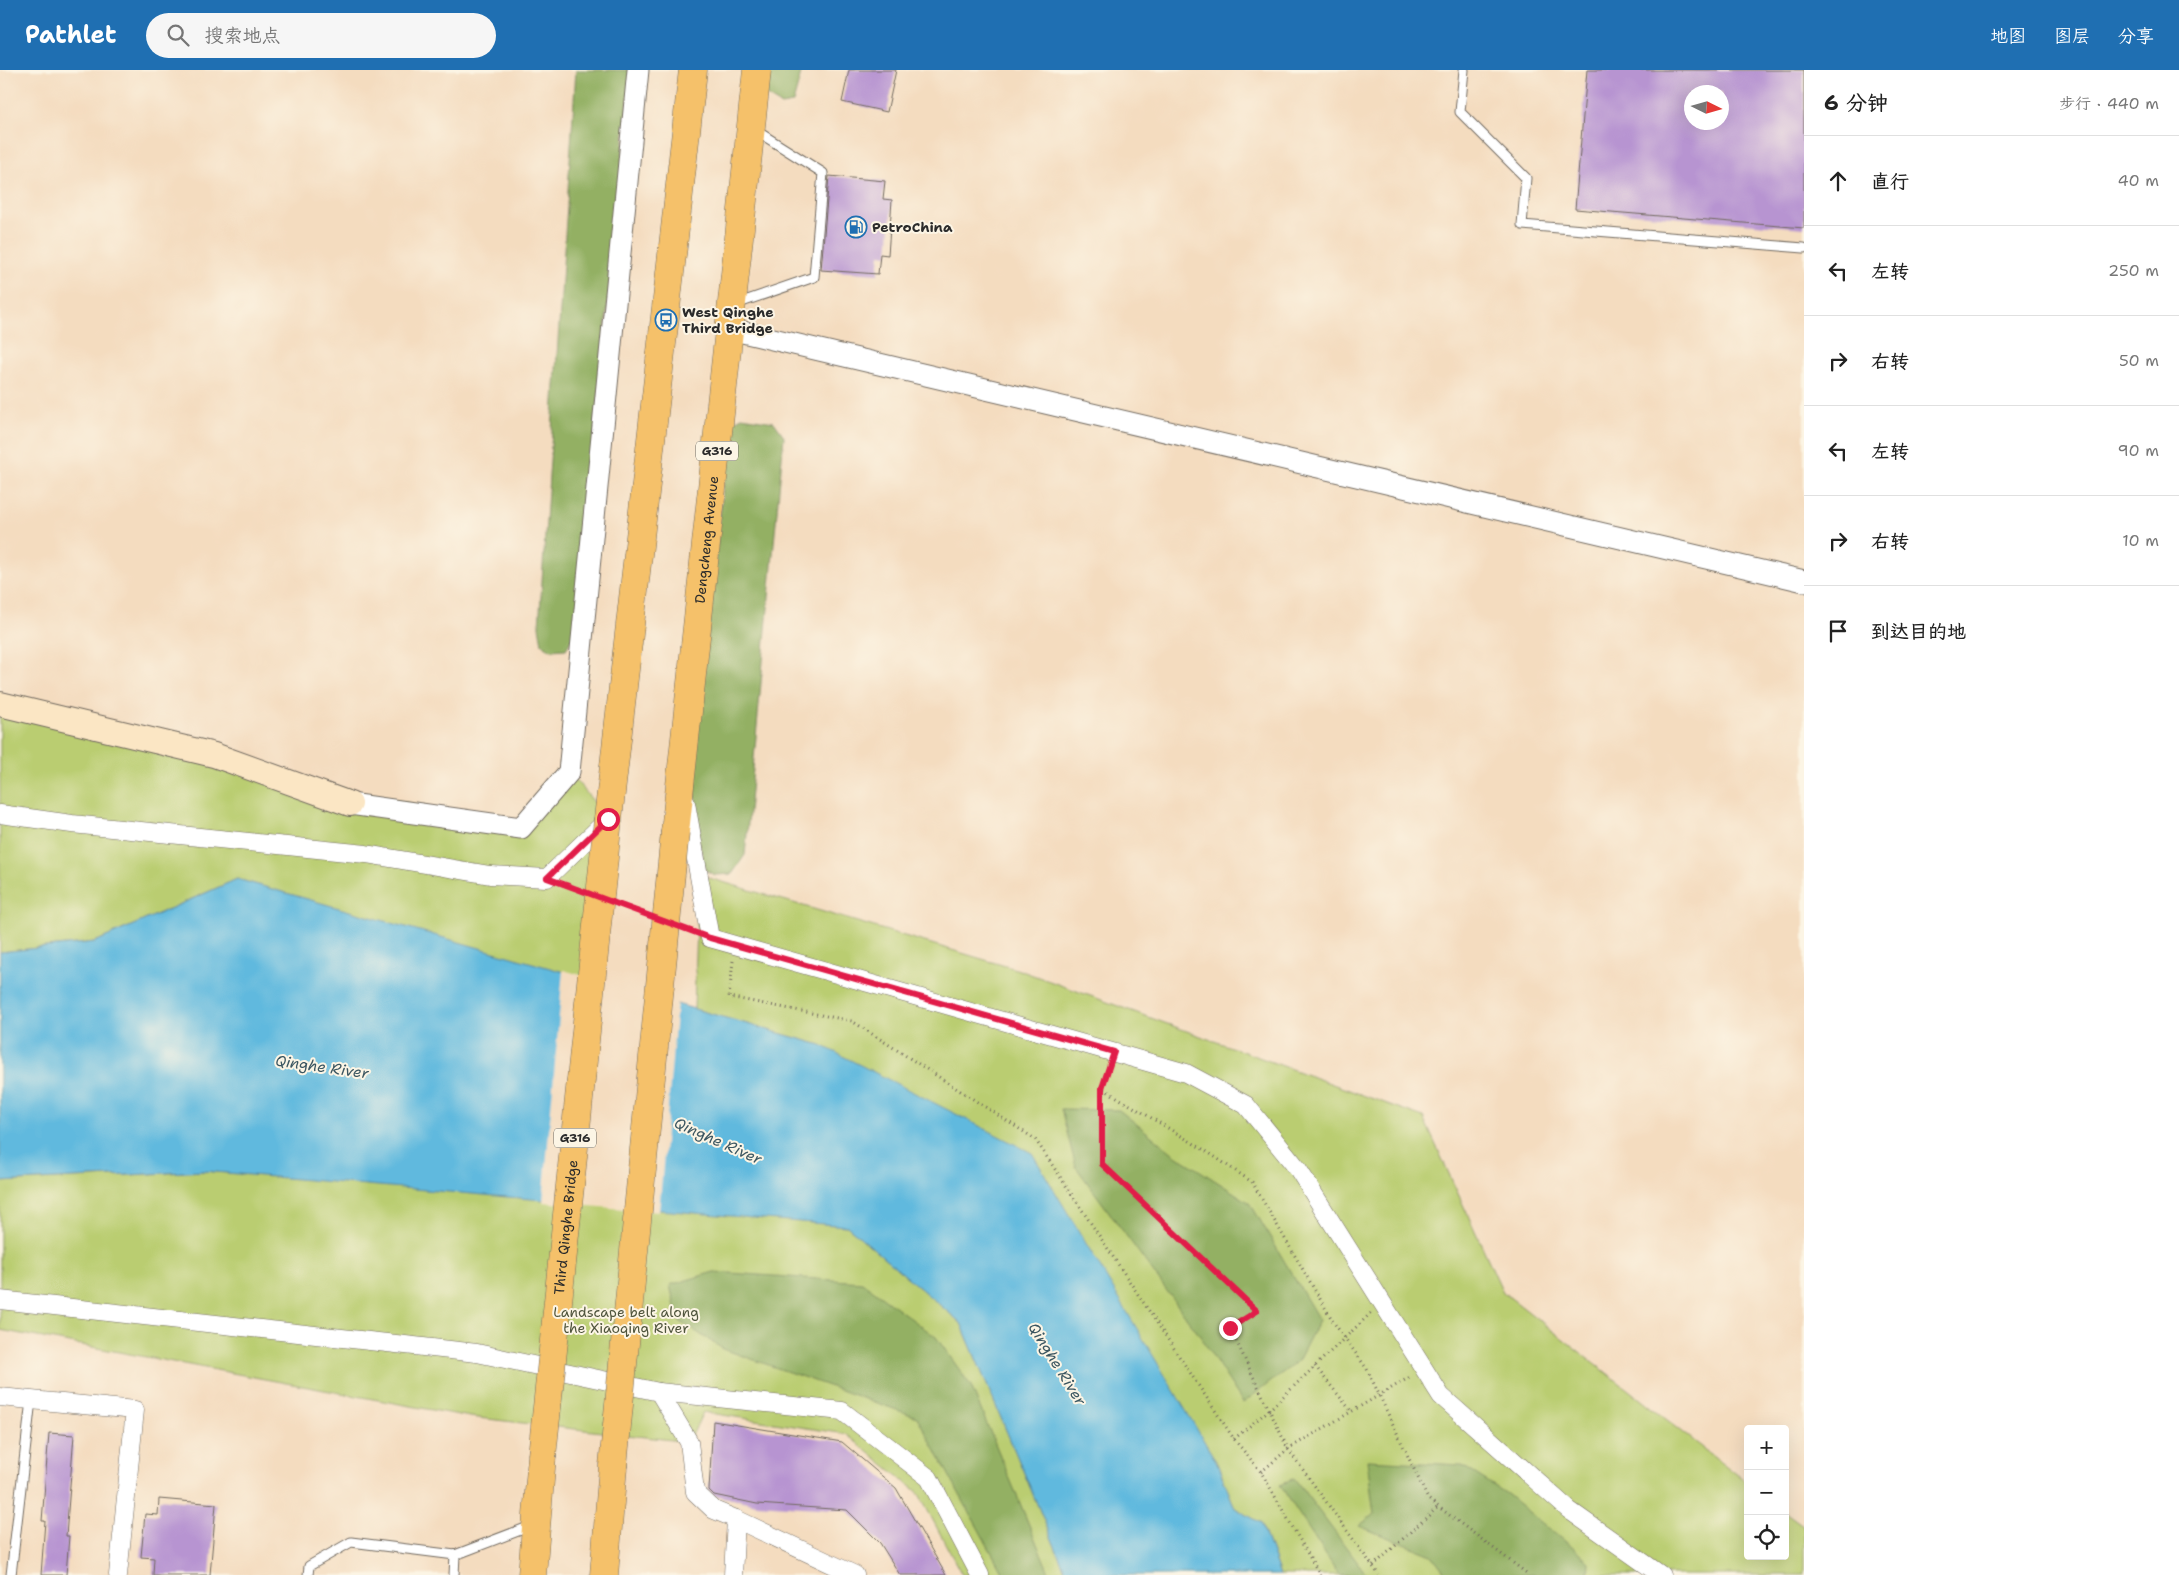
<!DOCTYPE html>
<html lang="zh">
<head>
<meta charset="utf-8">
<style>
  :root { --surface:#fff; --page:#f6f6f6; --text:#222; --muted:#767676; --line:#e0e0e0; --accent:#1f6fb2 }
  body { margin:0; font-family:"Shantell Sans","LXGW WenKai TC",sans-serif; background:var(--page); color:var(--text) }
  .controls { position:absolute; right:15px; bottom:15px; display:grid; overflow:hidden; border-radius:5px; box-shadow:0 5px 20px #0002 }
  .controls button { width:45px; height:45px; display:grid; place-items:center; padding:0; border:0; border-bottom:1px solid var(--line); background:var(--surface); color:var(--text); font:25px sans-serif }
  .compass { position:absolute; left:1684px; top:15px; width:45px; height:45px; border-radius:50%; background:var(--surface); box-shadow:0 5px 20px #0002; rotate:95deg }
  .stop { position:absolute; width:15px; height:15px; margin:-11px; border:4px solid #e11d48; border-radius:50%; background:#fff }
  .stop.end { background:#e11d48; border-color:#fff; box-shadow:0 1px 5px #0008 }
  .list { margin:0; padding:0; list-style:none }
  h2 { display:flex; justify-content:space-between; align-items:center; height:65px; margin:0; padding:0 20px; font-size:21px }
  h2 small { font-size:16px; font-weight:400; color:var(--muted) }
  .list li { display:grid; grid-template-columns:32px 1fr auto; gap:15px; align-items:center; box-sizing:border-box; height:90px; padding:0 20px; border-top:1px solid var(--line) }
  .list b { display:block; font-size:19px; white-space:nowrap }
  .list em { font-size:16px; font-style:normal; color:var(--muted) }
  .icon { flex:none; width:28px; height:28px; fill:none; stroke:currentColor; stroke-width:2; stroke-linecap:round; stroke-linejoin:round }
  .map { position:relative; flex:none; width:1804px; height:1505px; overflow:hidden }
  header { display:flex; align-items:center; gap:30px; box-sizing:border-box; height:70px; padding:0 25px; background:var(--accent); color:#fff }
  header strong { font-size:24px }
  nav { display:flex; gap:28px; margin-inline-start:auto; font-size:18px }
  .search { width:350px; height:45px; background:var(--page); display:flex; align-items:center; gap:12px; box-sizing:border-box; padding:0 18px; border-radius:28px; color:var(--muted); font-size:19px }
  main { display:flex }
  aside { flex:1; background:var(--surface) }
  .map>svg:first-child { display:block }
  .green { fill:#bacd71; stroke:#727c4e }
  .forest { fill:#93b063; stroke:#5f6e47 }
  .water { fill:#61b9de; stroke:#467284 }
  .pier { fill:#f4dcbf }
  .building { fill:#b794d1; fill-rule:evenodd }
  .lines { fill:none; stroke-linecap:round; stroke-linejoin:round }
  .service-casing { stroke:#71695f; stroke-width:11 }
  .minor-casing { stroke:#71695f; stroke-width:19 }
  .tertiary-casing { stroke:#71695f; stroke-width:23 }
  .secondary-casing { stroke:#71695f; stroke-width:26 }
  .trunk-casing { stroke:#71695f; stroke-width:29 }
  .path { stroke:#71695f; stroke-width:3; stroke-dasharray:1 4; stroke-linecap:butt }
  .service { stroke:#fff; stroke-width:9 }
  .minor { stroke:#fff; stroke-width:18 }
  .tertiary { stroke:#fff; stroke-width:21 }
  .secondary { stroke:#fbe6c4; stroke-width:24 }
  .trunk { stroke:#f5c16b; stroke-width:28 }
  .trunk-bridge-casing { stroke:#71695f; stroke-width:29; stroke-linecap:butt }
  .trunk-bridge { stroke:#f5c16b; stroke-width:28 }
  .route { stroke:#e11d48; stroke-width:6 }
  .labels { text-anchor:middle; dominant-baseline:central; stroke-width:4; stroke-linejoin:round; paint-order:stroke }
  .shield { fill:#fcf5e5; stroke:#6a6863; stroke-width:1 }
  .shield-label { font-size:12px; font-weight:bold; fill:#2b2b2b }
  .poi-label { font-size:14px; font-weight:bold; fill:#2b2b2b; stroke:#fcf5e5; text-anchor:start }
  .street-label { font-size:14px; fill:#2b2b2b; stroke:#fcf5e5 }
  .park-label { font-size:14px; fill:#4f543c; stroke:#fcf5e5 }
  .water-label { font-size:15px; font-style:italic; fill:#3b5661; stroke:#fcf5e5 }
</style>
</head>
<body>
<header>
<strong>Pathlet</strong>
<div class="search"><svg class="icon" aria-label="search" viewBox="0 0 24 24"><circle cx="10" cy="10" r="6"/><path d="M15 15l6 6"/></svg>搜索地点</div>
<nav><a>地图</a><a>图层</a><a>分享</a></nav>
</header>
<main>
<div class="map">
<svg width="1804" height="1505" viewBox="0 0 1804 1505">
  <rect width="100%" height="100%" fill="#fcf5e5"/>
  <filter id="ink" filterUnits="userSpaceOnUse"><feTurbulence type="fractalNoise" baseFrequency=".02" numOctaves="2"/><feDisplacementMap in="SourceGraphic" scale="10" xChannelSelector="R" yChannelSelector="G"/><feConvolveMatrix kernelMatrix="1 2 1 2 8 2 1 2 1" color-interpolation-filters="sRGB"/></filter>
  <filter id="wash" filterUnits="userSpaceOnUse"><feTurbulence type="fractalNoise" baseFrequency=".0096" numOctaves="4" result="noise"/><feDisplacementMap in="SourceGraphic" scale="20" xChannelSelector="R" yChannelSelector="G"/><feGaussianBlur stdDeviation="1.12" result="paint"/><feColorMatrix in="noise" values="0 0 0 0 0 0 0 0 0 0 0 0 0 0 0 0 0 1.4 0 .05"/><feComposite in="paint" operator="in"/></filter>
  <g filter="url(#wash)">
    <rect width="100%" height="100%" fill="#f4dcbf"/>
    <g class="green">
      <polygon points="0,642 521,758 569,702 608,749 591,911 237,809 95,872 0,882"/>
      <polygon points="699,805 1019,900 1423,1047 1503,1222 1748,1413 1748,1486 1785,1486 1785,1442 1804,1456 1804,1505 1280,1505 1261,1453 1235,1438 1216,1391 821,975 694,939"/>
      <polygon points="203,1101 485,1122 847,1156 961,1253 1067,1505 962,1505 918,1422 846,1364 703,1342 689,1372 470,1347 0,1260 0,1112"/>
    </g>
    <g class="forest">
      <polygon points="576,0 631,0 575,564 566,579 551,580 542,574 539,556"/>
      <polygon points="768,0 802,0 793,33 781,35 766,26"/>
      <polygon points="742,347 774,352 784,366 745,785 732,804 715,805 705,800 698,767 694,689 730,353"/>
      <polygon points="1061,1039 1119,1040 1174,1084 1250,1133 1319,1250 1298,1291 1243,1333 1200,1266 1076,1097"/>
      <polygon points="714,1202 862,1212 936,1267 971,1316 1050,1505 1004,1505 917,1347 723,1279 678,1250 670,1215"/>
      <polygon points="1367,1390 1461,1395 1507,1424 1589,1492 1588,1505 1447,1505 1432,1485 1359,1456 1374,1444"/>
      <polygon points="1294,1408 1367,1505 1339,1505 1280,1415"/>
    </g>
    <polygon class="water" points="237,809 821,975 1032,1083 1216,1391 1235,1438 1261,1453 1280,1505 1067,1505 961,1253 847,1156 203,1101 0,1112 0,882 95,872"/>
    <polygon class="pier" points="563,900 677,932 659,1142 543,1132"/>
    <g id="blocks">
      <g class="building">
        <polygon points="849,0 896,0 887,42 842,32"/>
        <path d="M1587 0H1804V158L1575 139ZM1692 22H1722V52H1692Z"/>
        <polygon points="829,106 885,111 883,129 892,130 888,185 880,184 878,204 821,200"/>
        <polygon points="713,1351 842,1372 896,1418 946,1505 900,1505 880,1473 847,1440 757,1434 714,1425 709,1420"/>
        <polygon points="49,1363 74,1365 66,1466 69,1466 66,1505 41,1505 45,1451 42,1451"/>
        <polygon points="159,1429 216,1434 210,1505 153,1505 154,1488 141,1487 145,1444 158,1445"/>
      </g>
    </g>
  </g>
  <g filter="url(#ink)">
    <use href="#blocks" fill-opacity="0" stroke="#71695f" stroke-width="1"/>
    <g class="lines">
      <g class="service-casing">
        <g id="service">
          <polyline points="1464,0 1460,42 1526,108 1522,155 1804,178"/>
          <polyline points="736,234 814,207 823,103 755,60"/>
          <polyline points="11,1505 31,1330"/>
          <polyline points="308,1505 309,1496 351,1472 455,1485 531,1456"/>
          <polyline points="454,1505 455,1485"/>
        </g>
      </g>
      <g class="minor-casing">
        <g id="minor">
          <polyline points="686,733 710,868 1186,1003 1246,1035 1298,1099 1441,1326 1569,1440 1661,1505"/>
          <polyline points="0,744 72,754 366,784 490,805 547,808 608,749"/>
          <polyline points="0,1230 477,1283 659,1322 842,1341 929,1408 980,1505"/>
          <polyline points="659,1322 689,1372 695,1422 714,1440 736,1449"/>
          <polyline points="0,1327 135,1340 118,1505"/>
          <polyline points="733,1505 736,1449 855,1505"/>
        </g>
      </g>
      <g class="tertiary-casing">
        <g id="tertiary">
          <polyline points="730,259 1804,511"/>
          <polyline points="350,734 521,758 569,702 638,0"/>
        </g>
      </g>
      <g class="secondary-casing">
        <polyline id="secondary" points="0,634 214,685 350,734"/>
      </g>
      <g class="trunk-casing">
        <g id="trunk">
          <polyline points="608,749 693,0"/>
          <path id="s1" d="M675 762 757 0"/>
          <polyline points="532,1505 542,1386"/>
          <polyline points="604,1505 613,1396"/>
        </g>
      </g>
      <g class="path">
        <polyline points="563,813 580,820"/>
        <polyline points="619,834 646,844"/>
        <polyline points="733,891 729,927 852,951 1035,1069 1234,1369 1261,1402 1320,1505"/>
        <polyline points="1109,996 1102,1018 1206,1081 1252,1112 1334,1253 1367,1299 1428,1429 1529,1505"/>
        <polyline points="1102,1019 1102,1094 1257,1241 1230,1258 1288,1379 1379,1505"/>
        <polyline points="1315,1296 1352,1342"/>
        <polyline points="1234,1369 1269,1340 1371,1243"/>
        <polyline points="1261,1402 1288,1379 1410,1307"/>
        <polyline points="1373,1496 1438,1437"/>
      </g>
      <use href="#service" class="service"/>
      <use href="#minor" class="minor"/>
      <use href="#tertiary" class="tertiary"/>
      <use href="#secondary" class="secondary"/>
      <use href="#trunk" class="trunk"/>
      <g class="trunk-bridge-casing">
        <g id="trunk-bridge">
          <path id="s2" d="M542 1386 608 749"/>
          <polyline points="613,1396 675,762"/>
        </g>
      </g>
      <use href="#trunk-bridge" class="trunk-bridge"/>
    </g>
  </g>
  <g class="lines" filter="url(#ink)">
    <polyline class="route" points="608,749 547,808 710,868 1114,982 1102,1018 1102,1094 1257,1241 1230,1258"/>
  </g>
  <defs>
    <g id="fuel-ring" transform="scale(1.125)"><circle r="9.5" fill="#fcf5e5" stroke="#1f6fb2" stroke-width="1.5"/><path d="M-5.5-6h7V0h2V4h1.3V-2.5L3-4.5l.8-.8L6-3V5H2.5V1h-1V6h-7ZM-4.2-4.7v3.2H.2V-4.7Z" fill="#1f6fb2"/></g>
    <g id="bus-ring" transform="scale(1.125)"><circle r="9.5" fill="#fcf5e5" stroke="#1f6fb2" stroke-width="1.5"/><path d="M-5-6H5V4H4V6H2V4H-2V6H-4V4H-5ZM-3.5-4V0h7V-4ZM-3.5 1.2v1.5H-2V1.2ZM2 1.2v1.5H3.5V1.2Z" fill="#1f6fb2"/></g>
  </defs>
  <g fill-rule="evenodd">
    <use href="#fuel-ring" x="856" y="157"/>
    <use href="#bus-ring" x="666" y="250"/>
  </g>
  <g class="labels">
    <g class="shield">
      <rect x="696" y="371.5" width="42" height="19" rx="4"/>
      <rect x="554" y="1058.5" width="42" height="19" rx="4"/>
    </g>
    <g class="shield-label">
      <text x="717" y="381">G316</text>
      <text x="575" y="1068">G316</text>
    </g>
    <g class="poi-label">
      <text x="872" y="157">PetroChina</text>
      <text x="682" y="242">West Qinghe<tspan x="682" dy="16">Third Bridge</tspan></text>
    </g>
    <g class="street-label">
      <text stroke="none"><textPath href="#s1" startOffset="294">Dengcheng Avenue</textPath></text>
      <text stroke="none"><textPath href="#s2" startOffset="230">Third Qinghe Bridge</textPath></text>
    </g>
    <g class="park-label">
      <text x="626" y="1242">Landscape belt along<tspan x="626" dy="16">the Xiaoqing River</tspan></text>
    </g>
    <g class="water-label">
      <text transform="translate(322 997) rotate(8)">Qinghe River</text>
      <text transform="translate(718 1071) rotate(24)">Qinghe River</text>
      <text transform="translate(1057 1294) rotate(58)">Qinghe River</text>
    </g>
  </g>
</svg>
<div class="controls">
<button>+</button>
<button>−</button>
<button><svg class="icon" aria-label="locate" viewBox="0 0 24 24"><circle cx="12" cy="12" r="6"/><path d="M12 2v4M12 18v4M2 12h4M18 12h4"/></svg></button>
</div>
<svg class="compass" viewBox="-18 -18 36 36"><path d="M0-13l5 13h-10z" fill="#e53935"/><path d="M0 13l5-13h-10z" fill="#767676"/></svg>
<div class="stop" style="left:608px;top:749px"></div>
<div class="stop end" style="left:1230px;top:1258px"></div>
</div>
<aside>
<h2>6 分钟<small>步行 · 440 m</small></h2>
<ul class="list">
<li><svg class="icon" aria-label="ahead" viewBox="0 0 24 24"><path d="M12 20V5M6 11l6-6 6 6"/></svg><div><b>直行</b></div><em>40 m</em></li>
<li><svg class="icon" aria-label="left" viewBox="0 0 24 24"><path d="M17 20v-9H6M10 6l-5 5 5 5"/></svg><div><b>左转</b></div><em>250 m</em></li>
<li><svg class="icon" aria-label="right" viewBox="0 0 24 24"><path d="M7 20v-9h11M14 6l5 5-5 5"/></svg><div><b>右转</b></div><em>50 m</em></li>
<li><svg class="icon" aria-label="left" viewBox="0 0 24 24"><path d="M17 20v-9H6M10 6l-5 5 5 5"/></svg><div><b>左转</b></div><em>90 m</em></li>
<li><svg class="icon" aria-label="right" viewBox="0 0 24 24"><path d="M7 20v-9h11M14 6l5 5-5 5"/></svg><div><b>右转</b></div><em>10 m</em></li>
<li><svg class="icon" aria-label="arrive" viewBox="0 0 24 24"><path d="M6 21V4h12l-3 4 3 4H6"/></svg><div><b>到达目的地</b></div></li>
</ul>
</aside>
</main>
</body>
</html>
